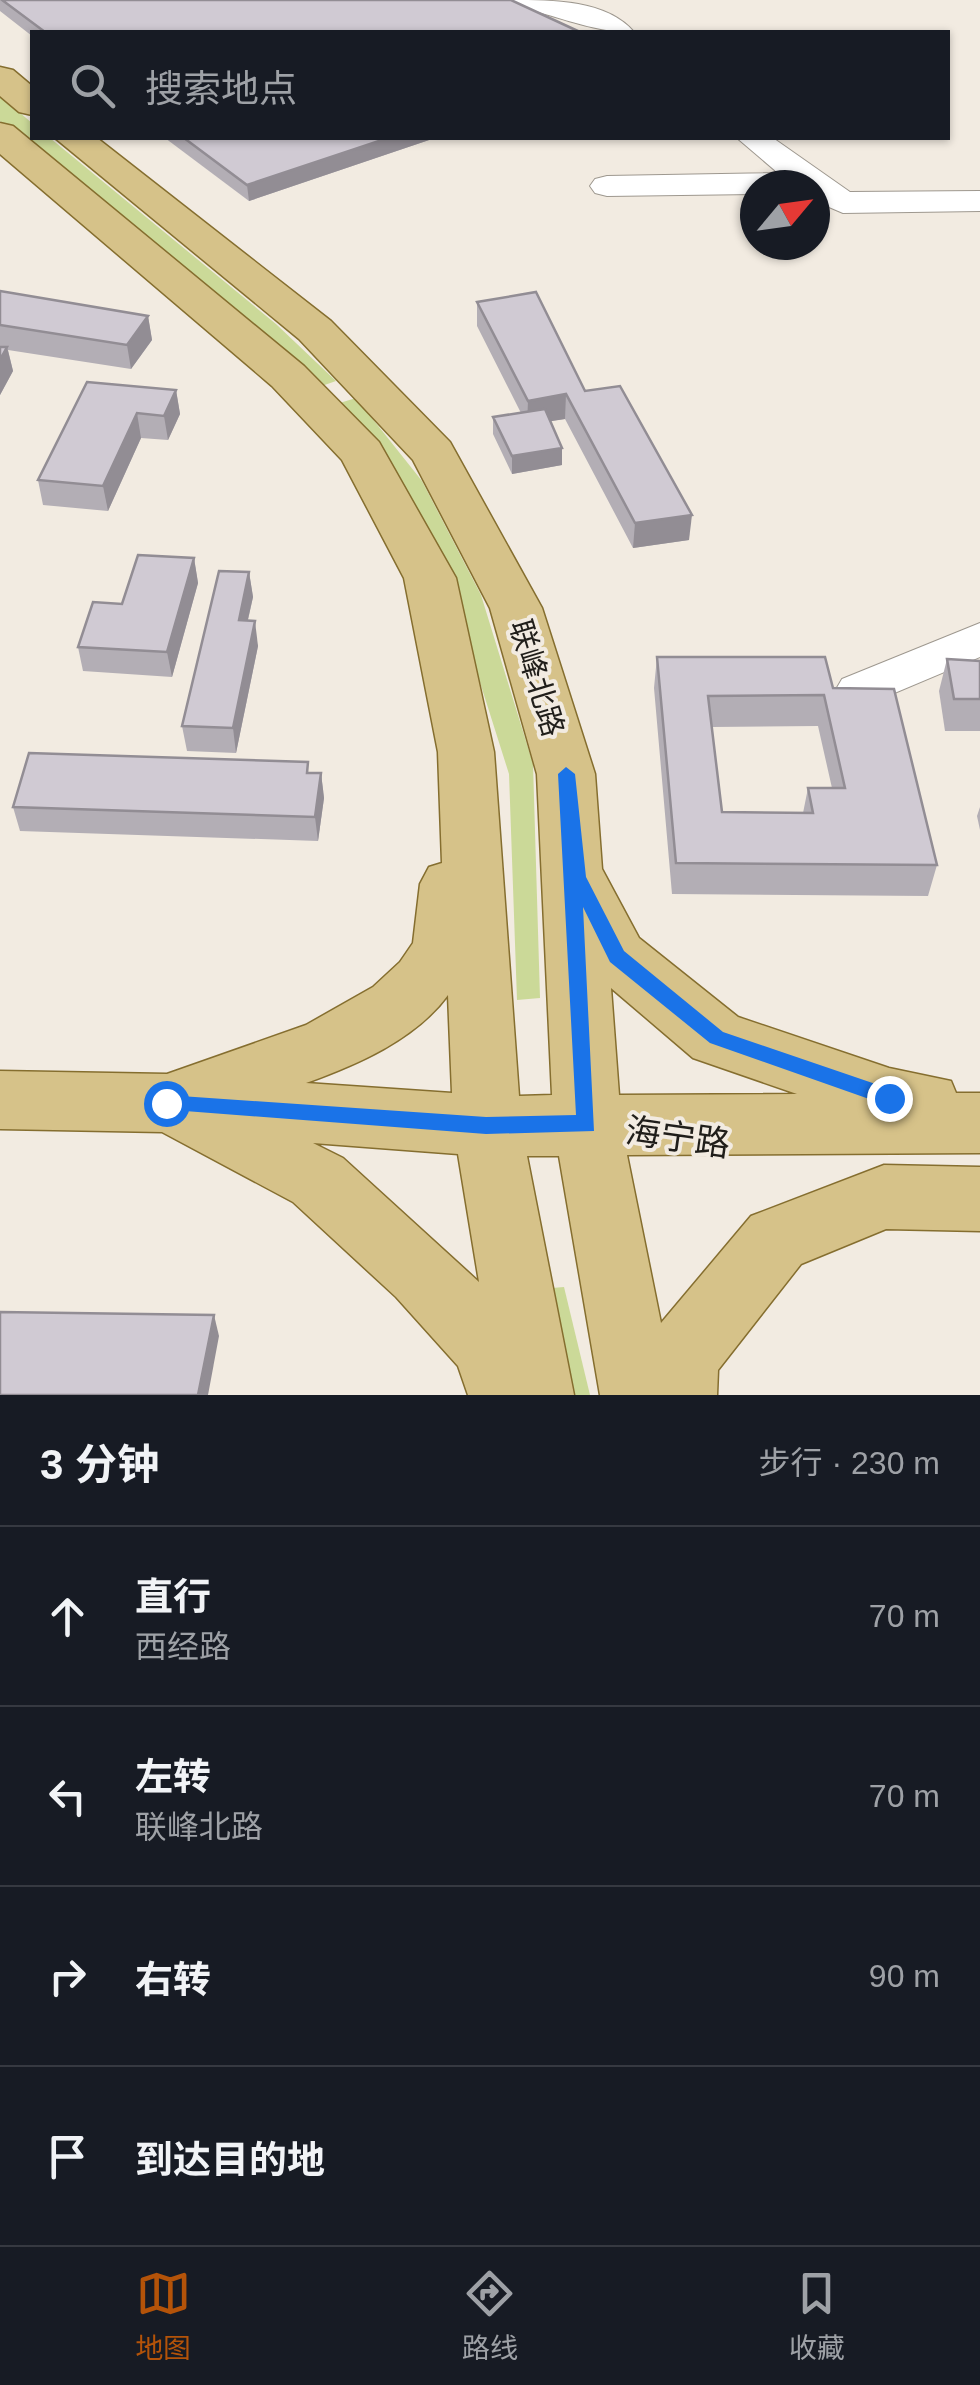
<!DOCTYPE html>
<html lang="zh">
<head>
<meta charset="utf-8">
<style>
  :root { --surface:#171b24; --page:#20242c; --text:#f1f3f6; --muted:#9ea1a6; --line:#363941; --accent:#b45309 }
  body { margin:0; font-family:Arial,"Noto Sans SC",sans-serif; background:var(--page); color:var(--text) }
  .compass { position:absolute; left:740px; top:170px; width:90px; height:90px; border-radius:50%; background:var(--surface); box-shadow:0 2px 8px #0004; rotate:61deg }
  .stop { position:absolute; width:30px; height:30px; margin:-22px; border:8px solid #1a73e8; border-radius:50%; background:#fff }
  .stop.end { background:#1a73e8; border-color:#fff; box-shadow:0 2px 10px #0008 }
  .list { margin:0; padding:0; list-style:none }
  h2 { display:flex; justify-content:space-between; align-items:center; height:130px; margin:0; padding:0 40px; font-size:42px }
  h2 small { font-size:32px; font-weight:400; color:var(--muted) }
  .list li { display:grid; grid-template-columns:65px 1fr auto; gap:30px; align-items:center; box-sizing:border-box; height:180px; padding:0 40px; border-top:2px solid var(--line) }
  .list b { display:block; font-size:38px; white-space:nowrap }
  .list p { margin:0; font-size:32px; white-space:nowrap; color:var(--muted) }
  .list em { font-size:32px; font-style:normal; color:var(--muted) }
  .icon { flex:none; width:55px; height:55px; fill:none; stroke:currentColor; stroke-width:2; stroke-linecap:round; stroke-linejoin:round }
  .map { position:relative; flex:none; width:980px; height:1395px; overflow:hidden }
  .search { position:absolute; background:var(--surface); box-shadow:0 2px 8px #0004; left:30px; right:30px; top:30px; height:110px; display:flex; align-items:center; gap:25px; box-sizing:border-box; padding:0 35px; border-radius:0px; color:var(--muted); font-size:38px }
  .sheet { height:850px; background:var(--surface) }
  nav { display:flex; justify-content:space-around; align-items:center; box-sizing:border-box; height:140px; border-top:2px solid var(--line); background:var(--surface); font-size:28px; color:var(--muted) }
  nav a { display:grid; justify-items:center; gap:5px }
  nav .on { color:var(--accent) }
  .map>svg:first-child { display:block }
  .green { fill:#cbd998 }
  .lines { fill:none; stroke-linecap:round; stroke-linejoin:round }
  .minor-casing { stroke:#9e988f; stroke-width:2 }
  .major-casing { stroke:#856e2f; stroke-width:3 }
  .minor { fill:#fff; fill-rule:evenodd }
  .major { fill:#d6c289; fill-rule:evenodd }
  .wall { fill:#b3aeb5; fill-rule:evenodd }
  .shaded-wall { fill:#928d94 }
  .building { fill:#d0cad3; stroke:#928d94; stroke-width:2.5; fill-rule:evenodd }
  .route { fill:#1a73e8 }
  .labels { text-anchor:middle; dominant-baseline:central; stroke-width:8; stroke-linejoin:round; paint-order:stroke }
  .street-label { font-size:30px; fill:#201e1a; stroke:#f2ebe1 }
  .near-street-label { font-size:35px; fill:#201e1a; stroke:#f2ebe1 }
</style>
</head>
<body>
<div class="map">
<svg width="980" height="1395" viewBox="0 0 980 1395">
  <rect width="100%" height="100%" fill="#f2ebe1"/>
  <g class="green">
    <polygon points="0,96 32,123 32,138 50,138 276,324 336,381 316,388 258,332 0,121"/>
    <polygon points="356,398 422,481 481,595 533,764 540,998 517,1000 509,774 453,597 333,405"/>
    <polygon points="564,1287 590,1395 562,1395 540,1289"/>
  </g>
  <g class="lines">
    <g class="minor-casing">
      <g id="minor">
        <path d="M512 0C553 0 607 0 634 32 600 34 553 15 517 6Z"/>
        <polygon points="737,138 773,138 850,192 980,191 980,211 843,213 815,201 815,185 755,185 755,194 607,196 595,193 590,186 595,179 607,176 778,173"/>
        <polygon points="980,623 980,657 859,708 842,703 835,691 842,679"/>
      </g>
    </g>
    <g class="major-casing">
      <g id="major">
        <polygon points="0,67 13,70 32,86 32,115 19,112 0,96"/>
        <path d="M0 123 13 126 304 366 379 442 456 578 494 752 519 1096 552 1095 537 774 490 608 413 460 299 339 55 138H97L331 321 450 442 542 608 595 774 602 869 639 938 738 1017 889 1068 951 1081 956 1093H980V1153L627 1155 661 1323 751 1216 884 1165 980 1167V1231L886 1229 801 1264 718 1370 717 1395H600L559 1156H527L574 1395H468L458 1366 396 1297 293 1202 162 1132 0 1129V1071L167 1074 306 1025 373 987 400 962 413 943 420 884 429 867 442 863 438 752 404 578 342 460 272 386 0 154ZM611 988 693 1058 797 1094 619 1095ZM448 995 452 1093 306 1083C356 1065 415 1040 448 995ZM313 1143 458 1154 479 1282 343 1158Z"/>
      </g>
    </g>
    <use href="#minor" class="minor"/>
    <use href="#major" class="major"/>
  </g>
  <g class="wall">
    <polygon points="0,0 511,0 580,32 32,32 32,36 0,11"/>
    <polygon points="165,138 435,138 249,201"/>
    <polygon points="0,291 148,316 152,340 131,369 8,350 13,371 0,395"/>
    <polygon points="477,302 585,391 689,540 633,548 565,419 550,421 562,448 562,465 512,474 493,434 493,417 521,413 477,326"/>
    <polygon points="87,382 176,390 180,414 168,440 141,438 108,511 43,505 38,480"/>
    <polygon points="194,558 198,583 172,677 83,671 78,647 122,604"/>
    <polygon points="249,572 253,597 248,620 258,646 236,753 187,751 182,726"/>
    <path d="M657 657 833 688 937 865 928 896 672 894 654 688ZM818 726 832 788H808L803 813 722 812 712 727Z"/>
    <polygon points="947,659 980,661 980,731 945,731 939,691"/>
    <polygon points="321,773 324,798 318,841 20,831 13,807"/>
    <polygon points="980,807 980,830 977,816"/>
  </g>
  <g class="shaded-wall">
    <polygon points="388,138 435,138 249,201 247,185"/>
    <polygon points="148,316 152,340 131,369 127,345"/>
    <polygon points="7,347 13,371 0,395 0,360"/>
    <polygon points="176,390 180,414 168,440 164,416"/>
    <polygon points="566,394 565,419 527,425 528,401"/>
    <polygon points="137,413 141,438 108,511 103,486"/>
    <polygon points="562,448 562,465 512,474 512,456"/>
    <polygon points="692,515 689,540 633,548 635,523"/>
    <polygon points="194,558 198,583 172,677 167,652"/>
    <polygon points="249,572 253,597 242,645 239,620"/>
    <polygon points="255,621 258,646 236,753 233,728"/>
    <polygon points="321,773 324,798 318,841 315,817"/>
    <polygon points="214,1315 219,1336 208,1395 198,1395"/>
  </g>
  <g class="building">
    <polygon points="2,0 511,0 580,32 45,32"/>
    <polygon points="184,138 388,138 247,185"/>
    <polygon points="0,291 148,316 127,345 0,325"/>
    <polygon points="536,292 585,391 620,386 692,515 635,523 566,394 528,401 477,302"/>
    <polygon points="0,347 7,347 0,360"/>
    <polygon points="87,382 176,390 164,416 137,413 103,486 38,480"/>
    <polygon points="545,409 562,448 512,456 493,417"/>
    <polygon points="138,555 194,558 167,652 78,647 93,602 122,604"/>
    <polygon points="219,571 249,572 239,620 255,621 233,728 182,726"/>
    <path d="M657 657H825L833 688 894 689 937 865 676 863ZM824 695 845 788H808L813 813 722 812 708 696Z"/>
    <polygon points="947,659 980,661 980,699 954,699"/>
    <polygon points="29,753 308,762 307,773 321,773 315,817 13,807"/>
    <polygon points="0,1312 214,1315 198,1395 0,1395"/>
  </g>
  <polygon class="route" points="566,767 575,774 586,877 624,951 723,1032 896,1091 896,1104 889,1106 710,1043 610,962 583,907 594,1131 486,1134 159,1109 159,1097 166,1095 486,1117 576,1115 558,774"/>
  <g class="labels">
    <g class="street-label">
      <text transform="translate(537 678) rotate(73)">联峰北路</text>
    </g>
    <g class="near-street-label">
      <text transform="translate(678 1137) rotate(8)">海宁路</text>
    </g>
  </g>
</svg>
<svg class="compass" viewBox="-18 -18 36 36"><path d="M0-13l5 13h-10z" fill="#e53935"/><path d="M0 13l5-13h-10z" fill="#9ea1a6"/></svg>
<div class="stop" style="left:166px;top:1103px"></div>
<div class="stop end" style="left:889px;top:1098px"></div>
<div class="search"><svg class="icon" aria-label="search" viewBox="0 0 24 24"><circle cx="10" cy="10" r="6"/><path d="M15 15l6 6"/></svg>搜索地点</div>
</div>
<section class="sheet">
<h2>3 分钟<small>步行 · 230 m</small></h2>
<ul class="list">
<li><svg class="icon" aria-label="ahead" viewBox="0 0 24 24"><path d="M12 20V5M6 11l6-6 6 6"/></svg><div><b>直行</b><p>西经路</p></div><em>70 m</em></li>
<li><svg class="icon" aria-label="left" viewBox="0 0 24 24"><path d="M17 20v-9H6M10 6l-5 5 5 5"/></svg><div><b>左转</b><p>联峰北路</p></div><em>70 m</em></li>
<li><svg class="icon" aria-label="right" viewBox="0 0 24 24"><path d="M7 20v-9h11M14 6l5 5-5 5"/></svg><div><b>右转</b></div><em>90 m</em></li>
<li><svg class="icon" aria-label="arrive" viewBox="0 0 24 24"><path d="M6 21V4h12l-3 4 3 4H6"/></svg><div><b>到达目的地</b></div></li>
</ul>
</section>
<nav>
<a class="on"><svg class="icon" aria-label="map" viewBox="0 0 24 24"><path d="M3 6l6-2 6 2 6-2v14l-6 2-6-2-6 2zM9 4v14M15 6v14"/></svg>地图</a>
<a><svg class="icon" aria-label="directions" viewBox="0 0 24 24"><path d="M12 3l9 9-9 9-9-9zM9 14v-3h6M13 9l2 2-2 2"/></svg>路线</a>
<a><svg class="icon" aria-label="saved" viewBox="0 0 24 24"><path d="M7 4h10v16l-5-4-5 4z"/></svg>收藏</a>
</nav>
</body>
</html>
